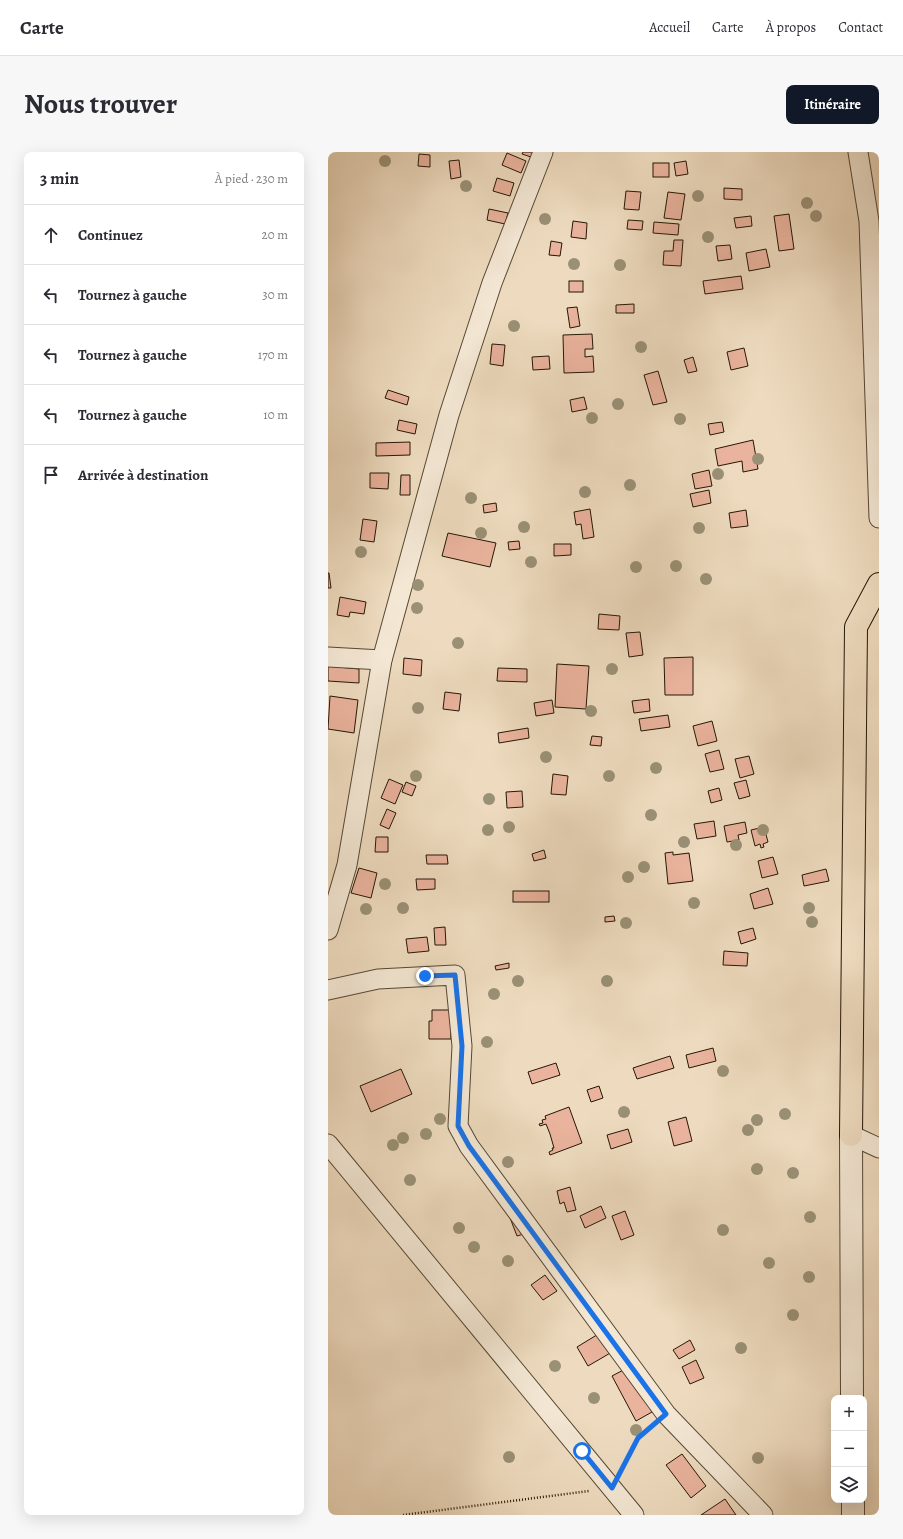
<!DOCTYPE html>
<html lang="fr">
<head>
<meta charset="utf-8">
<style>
  :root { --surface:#fff; --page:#f7f7f7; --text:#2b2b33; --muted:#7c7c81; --line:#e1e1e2; --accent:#111827 }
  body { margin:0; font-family:Alegreya,serif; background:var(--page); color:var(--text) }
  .controls { position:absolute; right:12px; bottom:12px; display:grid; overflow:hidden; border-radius:8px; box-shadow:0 4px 16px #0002 }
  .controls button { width:36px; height:36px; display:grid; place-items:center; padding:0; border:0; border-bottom:1px solid var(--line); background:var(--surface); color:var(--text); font:20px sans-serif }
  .stop { position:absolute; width:12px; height:12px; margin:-9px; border:3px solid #1a73e8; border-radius:50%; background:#fff }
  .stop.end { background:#1a73e8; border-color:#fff; box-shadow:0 1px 4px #0008 }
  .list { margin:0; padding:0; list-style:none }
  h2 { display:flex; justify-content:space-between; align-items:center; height:52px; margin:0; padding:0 16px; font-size:17px }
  h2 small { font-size:13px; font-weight:400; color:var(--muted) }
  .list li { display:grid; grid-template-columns:26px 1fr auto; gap:12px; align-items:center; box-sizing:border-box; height:60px; padding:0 16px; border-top:1px solid var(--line) }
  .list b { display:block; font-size:15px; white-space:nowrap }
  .list em { font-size:13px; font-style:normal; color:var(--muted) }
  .icon { flex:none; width:22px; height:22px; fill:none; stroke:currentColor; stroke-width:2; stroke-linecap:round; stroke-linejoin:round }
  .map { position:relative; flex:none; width:551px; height:1363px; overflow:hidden; border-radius:8px }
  header { display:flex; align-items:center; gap:24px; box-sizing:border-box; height:56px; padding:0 20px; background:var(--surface); border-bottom:1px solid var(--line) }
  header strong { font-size:19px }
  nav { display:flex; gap:22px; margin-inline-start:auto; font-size:14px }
  .intro { display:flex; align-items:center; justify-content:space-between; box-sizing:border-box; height:96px; padding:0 24px }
  h1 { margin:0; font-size:28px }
  .button { padding:10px 18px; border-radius:8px; background:var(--accent); color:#fff; font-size:14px; font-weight:700 }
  main { display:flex; gap:24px; padding:0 24px }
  aside { flex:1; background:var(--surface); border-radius:8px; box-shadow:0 4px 16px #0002 }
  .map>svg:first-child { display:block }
  .building { fill:#eab39d; stroke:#241706 }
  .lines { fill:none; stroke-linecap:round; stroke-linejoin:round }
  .minor-casing { stroke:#564834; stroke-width:21 }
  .tertiary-casing { stroke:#564834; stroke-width:24 }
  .primary-casing { stroke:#241706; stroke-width:24 }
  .path { stroke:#241706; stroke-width:2.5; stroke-dasharray:1 2; stroke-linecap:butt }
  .minor { stroke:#f4e8d5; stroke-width:19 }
  .tertiary { stroke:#f4e8d5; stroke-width:22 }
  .primary { stroke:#eedbbf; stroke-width:22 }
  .tree { fill:#9a9075 }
  .route { stroke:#1a73e8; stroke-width:5 }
</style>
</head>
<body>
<header>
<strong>Carte</strong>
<nav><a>Accueil</a><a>Carte</a><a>À propos</a><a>Contact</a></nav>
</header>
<div class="intro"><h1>Nous trouver</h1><a class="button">Itinéraire</a></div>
<main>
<aside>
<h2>3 min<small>À pied · 230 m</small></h2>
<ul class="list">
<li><svg class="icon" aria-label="ahead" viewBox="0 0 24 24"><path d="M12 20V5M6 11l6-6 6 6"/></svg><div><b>Continuez</b></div><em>20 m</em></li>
<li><svg class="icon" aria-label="left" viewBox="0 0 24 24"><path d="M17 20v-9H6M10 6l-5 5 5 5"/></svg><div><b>Tournez à gauche</b></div><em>30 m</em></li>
<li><svg class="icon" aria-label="left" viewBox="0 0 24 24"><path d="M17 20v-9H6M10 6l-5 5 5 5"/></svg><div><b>Tournez à gauche</b></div><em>170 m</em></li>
<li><svg class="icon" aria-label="left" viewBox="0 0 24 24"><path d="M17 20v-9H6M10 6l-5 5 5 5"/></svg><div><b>Tournez à gauche</b></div><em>10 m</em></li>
<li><svg class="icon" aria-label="arrive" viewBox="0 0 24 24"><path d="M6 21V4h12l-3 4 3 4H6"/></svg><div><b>Arrivée à destination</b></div></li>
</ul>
</aside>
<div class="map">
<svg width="551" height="1363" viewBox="0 0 551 1363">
  <rect width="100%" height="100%" fill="#eedbbf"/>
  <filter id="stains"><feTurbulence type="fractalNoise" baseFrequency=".005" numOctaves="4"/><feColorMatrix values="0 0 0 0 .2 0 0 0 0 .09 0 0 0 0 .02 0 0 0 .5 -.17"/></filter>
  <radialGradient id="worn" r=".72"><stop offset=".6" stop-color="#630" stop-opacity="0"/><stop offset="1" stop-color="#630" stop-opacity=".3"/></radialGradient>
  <g class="building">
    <polygon points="195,0 205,0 203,5 194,2"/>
    <polygon points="179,1 198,9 193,21 174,13"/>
    <polygon points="91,2 102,3 102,15 90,14"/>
    <polygon points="131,8 133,25 123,27 121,9"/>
    <polygon points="358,9 360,22 348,24 346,11"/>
    <rect x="325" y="11" width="16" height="14"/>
    <polygon points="169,26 186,31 182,44 165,39"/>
    <polygon points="396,36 414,37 414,48 396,47"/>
    <polygon points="298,39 313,40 311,58 296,57"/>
    <polygon points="340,40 357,42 353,68 336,66"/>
    <polygon points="161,57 180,61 177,72 159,68"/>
    <polygon points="461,62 466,97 451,99 446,64"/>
    <polygon points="423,64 424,74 408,76 406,66"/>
    <polygon points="300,68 315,69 314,78 299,77"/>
    <polygon points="245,69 259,71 258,87 243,85"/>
    <polygon points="326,70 351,72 350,83 325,81"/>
    <polygon points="346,88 355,88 353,114 335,113 336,99 345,99"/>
    <polygon points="223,89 234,91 232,104 221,103"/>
    <polygon points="402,93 404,107 390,109 388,94"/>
    <polygon points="438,97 442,115 421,119 418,101"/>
    <polygon points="413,124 415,137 377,142 375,129"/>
    <rect x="241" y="129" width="14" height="11"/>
    <polygon points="306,152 306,161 288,161 288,153"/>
    <polygon points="249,155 252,174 242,176 239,156"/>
    <polygon points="264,182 265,197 257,197 257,205 265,204 266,220 236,221 235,183"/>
    <polygon points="164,192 177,193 175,214 162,212"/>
    <polygon points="416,196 420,214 403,218 399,200"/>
    <polygon points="221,204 222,217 205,218 204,205"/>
    <polygon points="365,205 369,219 360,221 356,208"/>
    <polygon points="330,219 339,250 325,253 316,223"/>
    <polygon points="60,238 81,245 79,253 57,246"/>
    <polygon points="256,245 259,257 244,260 242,248"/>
    <polygon points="71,268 89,272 87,282 69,278"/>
    <polygon points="394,270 396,280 382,283 380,272"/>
    <polygon points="425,288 430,317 415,320 414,309 390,314 387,297"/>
    <polygon points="82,290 82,303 48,304 48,291"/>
    <polygon points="381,318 384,334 367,337 364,322"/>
    <polygon points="42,321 61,321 60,337 42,336"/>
    <polygon points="73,323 82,323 82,343 72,343"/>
    <polygon points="381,338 383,351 365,355 362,342"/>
    <polygon points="168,351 169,359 156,361 155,353"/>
    <polygon points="262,357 266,385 255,387 253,372 248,373 246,360"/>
    <polygon points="418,358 420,374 403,376 401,361"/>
    <polygon points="35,367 49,369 46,390 32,388"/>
    <polygon points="120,381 168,391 162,415 114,404"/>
    <polygon points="191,389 192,397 181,398 180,390"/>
    <polygon points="226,392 243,392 243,403 226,404"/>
    <polygon points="0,421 1,421 3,436 0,436"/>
    <polygon points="12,445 38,450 36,462 22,460 21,465 9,463"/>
    <polygon points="271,462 292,464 291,478 270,477"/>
    <polygon points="312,480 315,503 301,505 298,481"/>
    <polygon points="365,505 365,543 337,543 336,506"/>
    <polygon points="76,506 94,508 93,524 75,522"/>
    <polygon points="229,512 261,514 258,557 227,555"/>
    <polygon points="0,514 31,517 31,531 0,529"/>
    <polygon points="170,516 199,517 199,530 169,529"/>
    <polygon points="117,540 133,542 131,559 115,557"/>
    <polygon points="2,544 30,548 26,581 0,577"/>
    <polygon points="321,547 322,559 306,561 304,549"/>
    <polygon points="224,548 226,561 208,564 206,551"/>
    <polygon points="340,563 342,575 313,579 311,567"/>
    <polygon points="384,569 389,589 370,594 365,574"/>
    <polygon points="200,576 201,586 171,591 170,581"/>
    <polygon points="264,584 274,585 273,594 262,593"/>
    <polygon points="391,598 396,617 382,620 377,602"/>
    <polygon points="421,604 426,622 412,626 407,607"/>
    <polygon points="225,622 240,624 238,643 223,642"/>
    <polygon points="61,627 75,633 67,652 53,646"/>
    <polygon points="418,628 422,644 411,647 406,631"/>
    <polygon points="78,630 88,634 84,644 74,640"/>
    <polygon points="391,636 394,648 383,651 380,639"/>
    <polygon points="194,639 195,655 179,656 178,640"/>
    <polygon points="59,657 68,661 61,677 52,673"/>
    <polygon points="386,669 388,684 369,687 366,672"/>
    <polygon points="417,670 419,681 410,683 411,688 399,690 396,674"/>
    <polygon points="436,675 440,690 435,692 436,695 433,696 432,692 427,694 423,678"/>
    <polygon points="48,685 60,685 60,700 47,700"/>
    <polygon points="216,698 218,706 206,709 204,702"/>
    <polygon points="345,700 345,703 361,701 365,729 340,732 337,701"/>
    <polygon points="98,703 119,703 120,712 99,712"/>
    <polygon points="445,705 450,722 434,726 430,709"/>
    <polygon points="31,716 49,721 43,746 23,741"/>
    <polygon points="498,717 501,729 476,734 474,723"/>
    <polygon points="88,727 107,727 107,737 89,738"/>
    <polygon points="440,736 445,752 426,757 422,742"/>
    <rect x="185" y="739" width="36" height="11"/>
    <polygon points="286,764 287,769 277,770 277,765"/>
    <polygon points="117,775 118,793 107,793 106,776"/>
    <polygon points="425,776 428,787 413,792 410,780"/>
    <polygon points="99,785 101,799 80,801 78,787"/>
    <polygon points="396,799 420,801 419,814 395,813"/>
    <polygon points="181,811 181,816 168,818 167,814"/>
    <polygon points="104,858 122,858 123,887 101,887 101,869 104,869"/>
    <polygon points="385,896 388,909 361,916 358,903"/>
    <polygon points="342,904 346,916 309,927 305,916"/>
    <polygon points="228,911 232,923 204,932 200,920"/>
    <polygon points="73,917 84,942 43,960 32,934"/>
    <polygon points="271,934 275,946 263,950 259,938"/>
    <polygon points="241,955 254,991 222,1003 221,1000 225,998 224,996 226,996 222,982 218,972 212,974 211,972 215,971 214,968 218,967 217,964"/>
    <polygon points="358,965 364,989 346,994 340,970"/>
    <polygon points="300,977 304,990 283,997 279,983"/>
    <polygon points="242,1035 248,1058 239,1060 236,1050 232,1052 229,1039"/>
    <polygon points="273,1054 278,1066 257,1076 252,1064"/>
    <polygon points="179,1058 199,1081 189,1084"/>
    <polygon points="297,1059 306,1083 293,1088 284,1064"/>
    <polygon points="217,1123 229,1139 215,1148 203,1133"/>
    <polygon points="272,1181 284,1200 260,1214 249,1195"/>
    <polygon points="362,1188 367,1198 351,1207 345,1198"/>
    <polygon points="368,1208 376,1226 362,1232 354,1215"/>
    <polygon points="301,1215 324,1260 308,1269 284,1224"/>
    <polygon points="354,1302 378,1334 363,1346 338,1313"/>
    <polygon points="397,1347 408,1363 373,1363"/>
  </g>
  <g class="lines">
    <g class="minor-casing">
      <g id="minor">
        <polyline points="530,0 541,69 551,366"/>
        <polyline points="0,505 54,508"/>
        <polyline points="0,778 19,713 54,508 121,263 164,131 215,0"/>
        <polyline points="0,838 50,827 127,823 134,894 130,974 141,994 338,1262 435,1363"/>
        <polyline points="523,983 551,996"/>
        <polyline points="0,992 306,1363"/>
      </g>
    </g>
    <g class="tertiary-casing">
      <g id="tertiary">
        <polyline points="523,983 524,1246"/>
        <polyline points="525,1348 525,1363"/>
      </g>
    </g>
    <g class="primary-casing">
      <polyline id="primary" points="523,983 528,475 551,432"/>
    </g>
    <g class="path">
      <polyline points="293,1318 311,1286 323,1275"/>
      <polyline points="75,1363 261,1339"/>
    </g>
    <use href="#minor" class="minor"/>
    <use href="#tertiary" class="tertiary"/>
    <use href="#primary" class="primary"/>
  </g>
  <g class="tree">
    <circle cx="57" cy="9" r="6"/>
    <circle cx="138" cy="34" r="6"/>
    <circle cx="370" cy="44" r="6"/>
    <circle cx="479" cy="51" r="6"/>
    <circle cx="488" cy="64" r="6"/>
    <circle cx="217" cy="67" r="6"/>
    <circle cx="380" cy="85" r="6"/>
    <circle cx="246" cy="112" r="6"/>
    <circle cx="292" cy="113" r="6"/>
    <circle cx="186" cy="174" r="6"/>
    <circle cx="313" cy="195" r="6"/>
    <circle cx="290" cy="252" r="6"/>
    <circle cx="264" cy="266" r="6"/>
    <circle cx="352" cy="267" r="6"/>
    <circle cx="430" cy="307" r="6"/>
    <circle cx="390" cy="322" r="6"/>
    <circle cx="302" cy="333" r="6"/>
    <circle cx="257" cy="340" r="6"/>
    <circle cx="143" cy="346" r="6"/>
    <circle cx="196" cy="375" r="6"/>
    <circle cx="371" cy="376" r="6"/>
    <circle cx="153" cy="381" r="6"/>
    <circle cx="33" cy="400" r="6"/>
    <circle cx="203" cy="410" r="6"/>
    <circle cx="348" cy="414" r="6"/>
    <circle cx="308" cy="415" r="6"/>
    <circle cx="378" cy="427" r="6"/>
    <circle cx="90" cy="433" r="6"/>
    <circle cx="89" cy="456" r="6"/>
    <circle cx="130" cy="491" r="6"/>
    <circle cx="284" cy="517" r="6"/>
    <circle cx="90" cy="556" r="6"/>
    <circle cx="263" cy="559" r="6"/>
    <circle cx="218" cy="605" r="6"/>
    <circle cx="328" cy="616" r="6"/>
    <circle cx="88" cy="624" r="6"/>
    <circle cx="281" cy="624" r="6"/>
    <circle cx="161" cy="647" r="6"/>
    <circle cx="323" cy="663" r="6"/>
    <circle cx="181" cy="675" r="6"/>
    <circle cx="160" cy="678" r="6"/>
    <circle cx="435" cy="678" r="6"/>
    <circle cx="356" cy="690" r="6"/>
    <circle cx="408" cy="693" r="6"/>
    <circle cx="316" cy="715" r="6"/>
    <circle cx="300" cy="725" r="6"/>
    <circle cx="57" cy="732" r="6"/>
    <circle cx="366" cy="751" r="6"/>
    <circle cx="75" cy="756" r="6"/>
    <circle cx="481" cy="756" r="6"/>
    <circle cx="38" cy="757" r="6"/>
    <circle cx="484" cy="770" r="6"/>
    <circle cx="298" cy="771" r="6"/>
    <circle cx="190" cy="829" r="6"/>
    <circle cx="279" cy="829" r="6"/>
    <circle cx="166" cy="842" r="6"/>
    <circle cx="159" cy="890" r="6"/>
    <circle cx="395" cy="919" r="6"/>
    <circle cx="296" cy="960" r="6"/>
    <circle cx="457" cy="962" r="6"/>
    <circle cx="112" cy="967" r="6"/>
    <circle cx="429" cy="968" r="6"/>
    <circle cx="420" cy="978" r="6"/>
    <circle cx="98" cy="982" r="6"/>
    <circle cx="75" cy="986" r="6"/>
    <circle cx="65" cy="993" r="6"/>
    <circle cx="180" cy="1010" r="6"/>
    <circle cx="429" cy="1017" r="6"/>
    <circle cx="465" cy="1021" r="6"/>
    <circle cx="82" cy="1028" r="6"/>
    <circle cx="482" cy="1065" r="6"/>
    <circle cx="131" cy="1076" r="6"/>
    <circle cx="395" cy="1078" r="6"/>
    <circle cx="146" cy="1095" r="6"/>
    <circle cx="180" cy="1109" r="6"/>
    <circle cx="441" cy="1111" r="6"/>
    <circle cx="481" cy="1125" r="6"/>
    <circle cx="465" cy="1163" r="6"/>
    <circle cx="413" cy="1196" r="6"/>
    <circle cx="227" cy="1214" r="6"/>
    <circle cx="266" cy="1246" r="6"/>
    <circle cx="308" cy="1278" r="6"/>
    <circle cx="181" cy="1305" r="6"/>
    <circle cx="430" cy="1306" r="6"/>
  </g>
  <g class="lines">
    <polyline class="route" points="97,824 127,823 134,894 130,974 141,994 338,1262 310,1286 284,1336 254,1299"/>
  </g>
  <rect width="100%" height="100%" filter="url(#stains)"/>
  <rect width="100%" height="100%" fill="url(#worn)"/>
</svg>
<div class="controls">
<button>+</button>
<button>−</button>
<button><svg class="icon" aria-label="layers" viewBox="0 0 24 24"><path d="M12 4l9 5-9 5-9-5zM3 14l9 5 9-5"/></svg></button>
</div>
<div class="stop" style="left:254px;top:1299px"></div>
<div class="stop end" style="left:97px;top:824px"></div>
</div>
</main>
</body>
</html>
